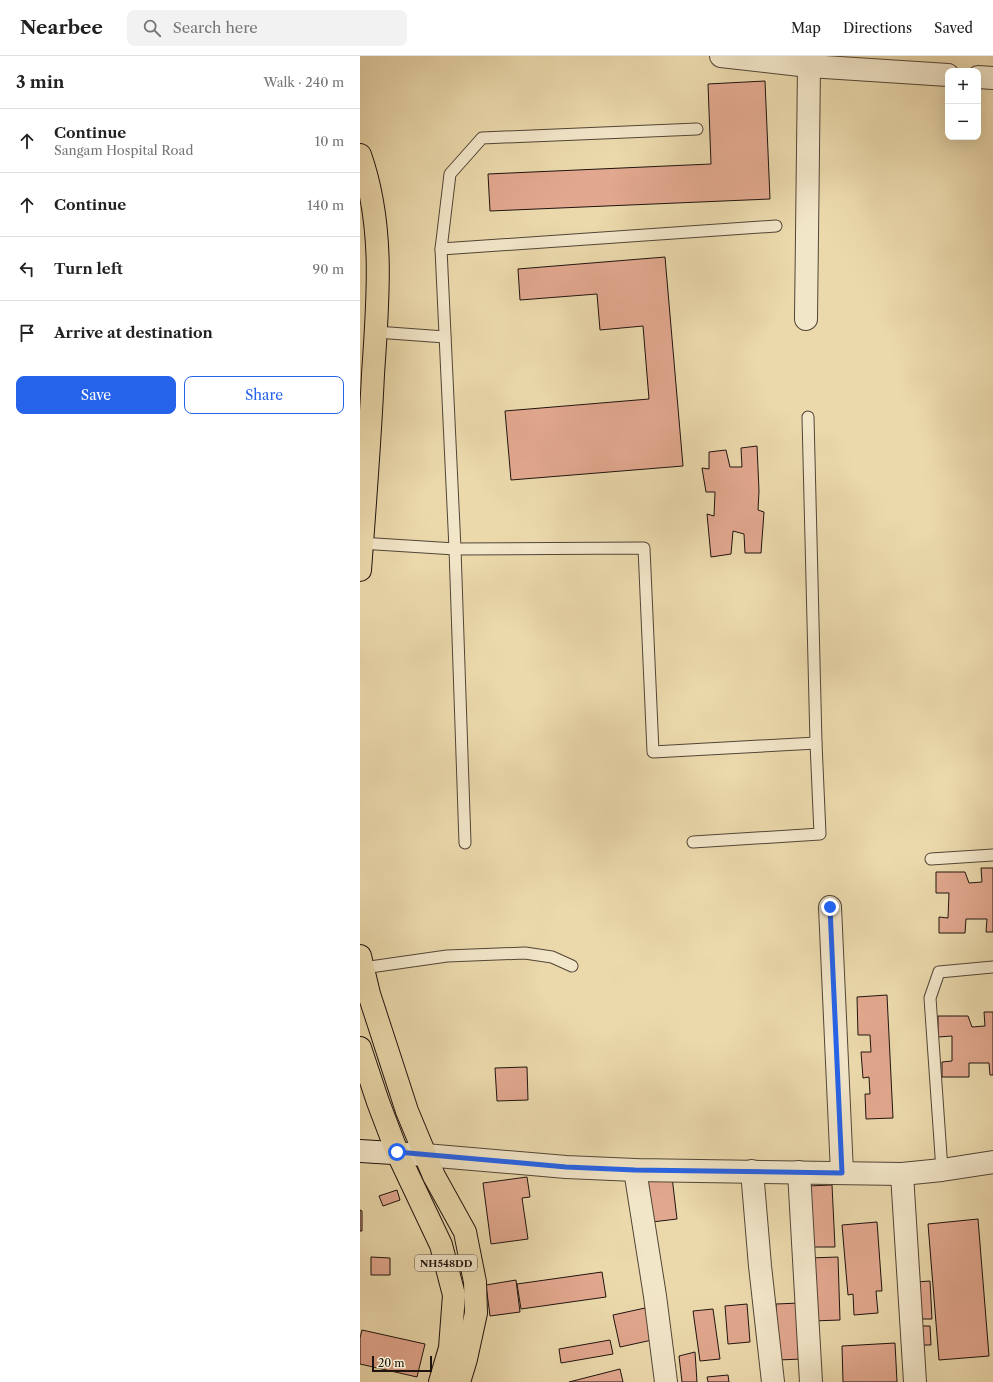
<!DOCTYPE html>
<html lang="en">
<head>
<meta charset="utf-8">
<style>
  :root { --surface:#fff; --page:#f2f2f2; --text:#222; --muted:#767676; --line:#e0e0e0; --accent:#2563eb }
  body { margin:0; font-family:"Libre Caslon Text",serif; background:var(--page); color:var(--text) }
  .controls { position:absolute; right:12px; top:12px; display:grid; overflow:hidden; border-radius:8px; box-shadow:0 4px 16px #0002 }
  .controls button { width:36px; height:36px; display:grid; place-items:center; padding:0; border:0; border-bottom:1px solid var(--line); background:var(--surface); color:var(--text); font:20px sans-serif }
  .scale { position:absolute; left:12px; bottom:10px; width:60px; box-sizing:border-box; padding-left:4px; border:2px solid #1f140f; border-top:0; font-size:11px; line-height:14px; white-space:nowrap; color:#1f140f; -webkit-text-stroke:3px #f2e6c9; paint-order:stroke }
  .stop { position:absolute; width:12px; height:12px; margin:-9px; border:3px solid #2563eb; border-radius:50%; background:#fff }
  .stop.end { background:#2563eb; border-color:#fff; box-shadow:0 1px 4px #0008 }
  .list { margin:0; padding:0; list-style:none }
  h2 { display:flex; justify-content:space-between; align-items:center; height:52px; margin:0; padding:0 16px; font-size:17px }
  h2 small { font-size:13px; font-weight:400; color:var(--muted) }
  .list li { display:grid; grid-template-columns:26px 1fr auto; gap:12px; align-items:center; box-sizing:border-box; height:64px; padding:0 16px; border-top:1px solid var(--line) }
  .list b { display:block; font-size:15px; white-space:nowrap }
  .list p { margin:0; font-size:13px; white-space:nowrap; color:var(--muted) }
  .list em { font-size:13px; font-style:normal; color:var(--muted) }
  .actions { display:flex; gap:8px; padding:12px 16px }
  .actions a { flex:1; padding:9px 0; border:1px solid var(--accent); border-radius:8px; text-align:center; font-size:14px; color:var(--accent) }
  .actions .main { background:var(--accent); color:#fff }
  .icon { flex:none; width:22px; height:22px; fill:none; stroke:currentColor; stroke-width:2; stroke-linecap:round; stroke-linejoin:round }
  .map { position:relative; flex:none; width:633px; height:1326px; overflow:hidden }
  header { display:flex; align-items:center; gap:24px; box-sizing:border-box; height:56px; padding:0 20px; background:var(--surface); border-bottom:1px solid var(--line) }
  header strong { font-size:19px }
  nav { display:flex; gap:22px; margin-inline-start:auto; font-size:14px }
  .search { width:280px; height:36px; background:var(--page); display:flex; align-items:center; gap:10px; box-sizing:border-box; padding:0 14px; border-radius:8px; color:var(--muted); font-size:15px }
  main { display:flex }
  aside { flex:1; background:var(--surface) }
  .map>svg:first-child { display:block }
  .building { fill:#e2a88f; stroke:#1f140f }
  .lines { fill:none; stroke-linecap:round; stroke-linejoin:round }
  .lane-casing { stroke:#524536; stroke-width:13 }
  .street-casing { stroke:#524536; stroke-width:24 }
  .secondary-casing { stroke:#1f140f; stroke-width:24 }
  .highway-casing { stroke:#1f140f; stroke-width:24 }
  .lane { stroke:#f2e6c9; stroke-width:11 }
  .street { stroke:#f2e6c9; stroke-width:22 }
  .secondary { stroke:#f2e6c9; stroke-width:22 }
  .highway { stroke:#ebd9ac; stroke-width:22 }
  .route { stroke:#2563eb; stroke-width:5 }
  .labels { text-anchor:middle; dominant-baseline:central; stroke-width:3; stroke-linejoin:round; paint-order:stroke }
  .shield { fill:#f2e6c9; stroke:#5e5347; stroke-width:1 }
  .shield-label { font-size:10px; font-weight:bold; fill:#1f140f }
</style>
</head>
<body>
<header>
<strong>Nearbee</strong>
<div class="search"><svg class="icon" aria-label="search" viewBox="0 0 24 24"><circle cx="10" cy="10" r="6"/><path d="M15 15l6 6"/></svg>Search here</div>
<nav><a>Map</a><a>Directions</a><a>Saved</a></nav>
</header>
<main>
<aside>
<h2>3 min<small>Walk · 240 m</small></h2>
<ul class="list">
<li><svg class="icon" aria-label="ahead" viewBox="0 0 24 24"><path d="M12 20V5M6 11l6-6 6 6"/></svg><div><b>Continue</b><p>Sangam Hospital Road</p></div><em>10 m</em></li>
<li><svg class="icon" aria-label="ahead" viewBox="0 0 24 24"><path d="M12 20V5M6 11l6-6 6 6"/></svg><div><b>Continue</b></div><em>140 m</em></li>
<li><svg class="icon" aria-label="left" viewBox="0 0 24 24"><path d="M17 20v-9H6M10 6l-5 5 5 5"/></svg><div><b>Turn left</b></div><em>90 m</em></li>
<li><svg class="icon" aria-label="arrive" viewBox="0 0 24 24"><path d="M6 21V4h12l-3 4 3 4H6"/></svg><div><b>Arrive at destination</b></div></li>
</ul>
<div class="actions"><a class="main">Save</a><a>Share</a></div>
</aside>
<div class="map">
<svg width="633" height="1326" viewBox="0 0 633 1326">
  <rect width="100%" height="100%" fill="#ebd9ac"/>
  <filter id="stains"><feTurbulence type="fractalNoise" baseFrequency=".005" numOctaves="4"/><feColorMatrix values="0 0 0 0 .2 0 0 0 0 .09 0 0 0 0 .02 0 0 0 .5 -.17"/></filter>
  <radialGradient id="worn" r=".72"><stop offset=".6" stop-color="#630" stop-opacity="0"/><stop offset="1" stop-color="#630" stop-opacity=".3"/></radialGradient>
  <g class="building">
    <polygon points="405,25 410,143 130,155 128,118 351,108 348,28"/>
    <polygon points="305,201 323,410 151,424 145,355 289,343 283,270 240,274 237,238 160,244 158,213"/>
    <polygon points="397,390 399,435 398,454 404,456 401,497 385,497 384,478 373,475 371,498 351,501 347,458 354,460 355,436 346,436 342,412 349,413 349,396 366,394 370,411 382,411 381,392"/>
    <polygon points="621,812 633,812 633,876 626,876 627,863 606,863 605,877 579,877 579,861 588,862 589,837 576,837 576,816 605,816 609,827 622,826"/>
    <polygon points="527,939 533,1062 506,1063 505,1038 510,1038 509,1021 503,1022 501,996 511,996 510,979 498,979 497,941"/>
    <polygon points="624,956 633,956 633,1019 630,1019 629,1007 609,1007 609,1021 582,1021 582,1006 592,1005 592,980 578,981 578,960 608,960 612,971 625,970"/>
    <polygon points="167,1011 168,1044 137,1045 135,1012"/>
    <polygon points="167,1121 170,1141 162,1142 168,1183 131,1188 123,1127"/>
    <polygon points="312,1121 317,1163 292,1166 287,1124"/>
    <polygon points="472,1129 475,1191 449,1191 447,1130"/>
    <polygon points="37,1134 40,1144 23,1150 19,1140"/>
    <polygon points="0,1154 2,1155 2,1175 0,1175"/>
    <polygon points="618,1163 629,1300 579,1304 568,1168"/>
    <polygon points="517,1166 522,1235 516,1235 518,1257 494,1259 493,1238 488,1239 482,1169"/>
    <polygon points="11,1201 30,1202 30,1219 11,1219"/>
    <polygon points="478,1201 480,1264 452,1265 449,1202"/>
    <polygon points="242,1216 246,1241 161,1253 157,1228"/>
    <polygon points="156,1224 160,1256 130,1260 126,1229"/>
    <polygon points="570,1225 572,1263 558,1263 556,1226"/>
    <polygon points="440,1247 442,1303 418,1304 416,1248"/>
    <polygon points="387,1248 390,1286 368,1288 365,1250"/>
    <polygon points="285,1252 292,1284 260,1291 253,1259"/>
    <polygon points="353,1253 360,1303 340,1305 333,1255"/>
    <polygon points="559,1270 570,1270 571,1289 560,1289"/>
    <polygon points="2,1274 65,1288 57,1321 0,1308 0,1282"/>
    <polygon points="250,1284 253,1298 201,1307 199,1293"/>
    <polygon points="535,1287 537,1326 483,1326 482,1290"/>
    <polygon points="335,1296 337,1326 322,1326 319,1300"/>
    <polygon points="260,1313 263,1326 209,1326"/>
    <polygon points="368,1319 369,1326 348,1326 347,1321"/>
  </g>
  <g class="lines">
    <g class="lane-casing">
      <g id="lane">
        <polyline points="81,193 416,170"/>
        <polyline points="16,276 85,281"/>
        <polyline points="0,487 95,493 284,492 293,696 456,687"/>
        <polyline points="333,786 460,778 456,687 448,361"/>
        <polyline points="105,787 95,493 81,193 90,118 122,82 337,73"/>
        <polyline points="571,803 633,799"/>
        <polyline points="3,912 87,900 165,897 192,901 212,910"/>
        <polyline points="582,1114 570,942 579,916 633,911"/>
      </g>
    </g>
    <g class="street-casing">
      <g id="street">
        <polyline points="361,0 449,10 588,19"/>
        <polyline points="618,21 633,22"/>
        <polyline points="446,263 449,10"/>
        <polyline points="470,851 482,1117"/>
        <polyline points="65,1099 206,1111 275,1114 542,1118 582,1114 633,1106"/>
        <polyline points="275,1114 295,1240 306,1326"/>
        <polyline points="392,1115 400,1210 413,1326"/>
        <polyline points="439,1116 451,1326"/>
        <polyline points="542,1118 555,1326"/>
      </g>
    </g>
    <g class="secondary-casing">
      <polyline id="secondary" points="0,1095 65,1099"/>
    </g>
    <g class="highway-casing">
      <g id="highway">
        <path d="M0 99C25 170 18 244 13 318 10 383 5 448 0 514"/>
        <polyline points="0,900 9,938 47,1055 74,1120 105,1176 115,1226 116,1257 106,1303 99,1326"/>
        <polyline points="0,992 18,1046 37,1096 81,1189 94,1239 90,1292 80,1326"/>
      </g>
    </g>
    <use href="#lane" class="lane"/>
    <use href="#street" class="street"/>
    <use href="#secondary" class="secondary"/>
    <use href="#highway" class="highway"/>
  </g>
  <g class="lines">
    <polyline class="route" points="37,1096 206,1111 275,1114 482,1117 470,851"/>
  </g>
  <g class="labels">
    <rect class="shield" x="55" y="1199" width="62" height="16" rx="3"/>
    <g class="shield-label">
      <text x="86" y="1207">NH548DD</text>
    </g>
  </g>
  <rect width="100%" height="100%" filter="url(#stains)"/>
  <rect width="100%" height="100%" fill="url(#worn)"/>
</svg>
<div class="controls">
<button>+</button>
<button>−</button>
</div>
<div class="scale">20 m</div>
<div class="stop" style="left:37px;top:1096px"></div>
<div class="stop end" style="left:470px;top:851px"></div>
</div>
</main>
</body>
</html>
